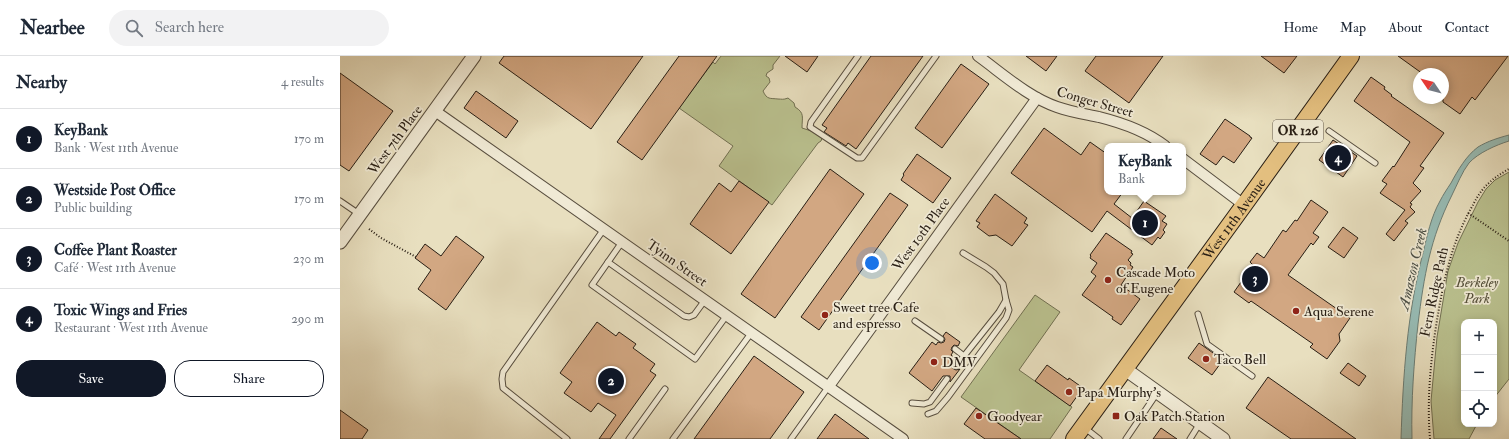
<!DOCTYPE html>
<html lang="en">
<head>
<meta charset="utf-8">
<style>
  :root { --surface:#fff; --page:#f2f2f3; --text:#1f2937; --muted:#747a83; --line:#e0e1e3; --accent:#111827 }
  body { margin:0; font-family:"IM FELL Double Pica",serif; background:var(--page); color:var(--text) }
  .controls { position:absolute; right:12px; bottom:12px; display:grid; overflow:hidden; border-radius:8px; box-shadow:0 2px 10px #0003 }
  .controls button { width:36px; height:36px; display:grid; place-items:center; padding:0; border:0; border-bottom:1px solid var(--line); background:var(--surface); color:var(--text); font:20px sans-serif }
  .compass { position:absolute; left:1073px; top:12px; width:36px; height:36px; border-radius:50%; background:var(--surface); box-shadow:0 2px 10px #0003; rotate:305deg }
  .you { position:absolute; left:532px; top:207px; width:14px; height:14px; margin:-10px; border:3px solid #fff; border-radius:50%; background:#1a73e8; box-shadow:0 0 0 6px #1a73e833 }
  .badge { display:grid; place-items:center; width:26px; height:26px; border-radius:50%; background:var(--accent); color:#fff; font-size:13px; font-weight:700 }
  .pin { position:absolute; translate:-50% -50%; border:2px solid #fff; box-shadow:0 1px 4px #0006 }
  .popup { position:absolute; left:764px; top:87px; width:82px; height:52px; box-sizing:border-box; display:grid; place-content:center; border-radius:8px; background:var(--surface); filter:drop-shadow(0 1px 3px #0005); font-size:13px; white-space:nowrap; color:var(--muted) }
  .popup b { font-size:15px; color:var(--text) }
  .popup::after { content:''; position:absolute; left:50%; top:100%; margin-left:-8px; border:8px solid transparent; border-top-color:var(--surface) }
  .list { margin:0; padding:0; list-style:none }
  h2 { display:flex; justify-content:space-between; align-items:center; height:52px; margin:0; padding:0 16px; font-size:17px }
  h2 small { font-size:13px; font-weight:400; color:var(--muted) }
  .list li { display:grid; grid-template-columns:26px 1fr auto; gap:12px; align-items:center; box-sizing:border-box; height:60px; padding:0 16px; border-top:1px solid var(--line) }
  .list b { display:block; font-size:15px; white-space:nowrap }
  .list p { margin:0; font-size:13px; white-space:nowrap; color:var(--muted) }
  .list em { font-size:13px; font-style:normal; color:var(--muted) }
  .actions { display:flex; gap:8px; padding:12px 16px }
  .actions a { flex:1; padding:9px 0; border:1px solid var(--accent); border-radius:16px; text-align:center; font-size:14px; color:var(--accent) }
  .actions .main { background:var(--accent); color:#fff }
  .icon { flex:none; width:22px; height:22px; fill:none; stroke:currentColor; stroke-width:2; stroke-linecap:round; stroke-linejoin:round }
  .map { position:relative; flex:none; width:1169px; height:383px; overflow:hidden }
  header { display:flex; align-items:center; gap:24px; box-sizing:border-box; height:56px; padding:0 20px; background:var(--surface); border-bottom:1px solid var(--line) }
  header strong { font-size:19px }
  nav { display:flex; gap:22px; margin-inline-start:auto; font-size:14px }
  .search { width:280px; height:36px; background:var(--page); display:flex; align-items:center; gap:10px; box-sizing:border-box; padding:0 14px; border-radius:22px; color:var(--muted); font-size:15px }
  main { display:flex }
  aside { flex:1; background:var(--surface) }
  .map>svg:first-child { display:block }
  .green { fill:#bac18f; stroke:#717052 }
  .water { fill:#97bcb5; stroke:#6b7d75 }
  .building { fill:#d2a782; stroke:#281e14 }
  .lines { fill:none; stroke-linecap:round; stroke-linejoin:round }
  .service-casing { stroke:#584e3f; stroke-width:7 }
  .minor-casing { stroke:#584e3f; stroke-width:12 }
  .tertiary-casing { stroke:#584e3f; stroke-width:15 }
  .primary-casing { stroke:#281e14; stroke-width:18 }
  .path { stroke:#281e14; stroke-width:2; stroke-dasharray:1 2; stroke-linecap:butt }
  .service { stroke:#f0ead5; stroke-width:5 }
  .minor { stroke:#f0ead5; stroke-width:10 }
  .tertiary { stroke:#f0ead5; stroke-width:13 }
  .primary { stroke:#e4c080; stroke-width:16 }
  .poi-dot { fill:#8f2418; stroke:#f0ead5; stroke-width:1.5 }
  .labels { text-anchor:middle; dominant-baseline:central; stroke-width:3.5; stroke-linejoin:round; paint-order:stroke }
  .shield { fill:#f0ead5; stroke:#645b4e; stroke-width:1 }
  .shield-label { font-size:13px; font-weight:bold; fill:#281e14 }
  .street-label { font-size:14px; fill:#281e14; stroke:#f0ead5 }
  .poi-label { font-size:14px; fill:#281e14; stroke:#f0ead5; text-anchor:start }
  .park-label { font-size:14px; font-style:italic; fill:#544f39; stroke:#f0ead5 }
  .water-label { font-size:15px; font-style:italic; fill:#494d44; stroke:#f0ead5 }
</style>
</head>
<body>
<header>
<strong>Nearbee</strong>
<div class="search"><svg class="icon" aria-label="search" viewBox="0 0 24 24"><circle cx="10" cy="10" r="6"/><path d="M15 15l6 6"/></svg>Search here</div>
<nav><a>Home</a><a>Map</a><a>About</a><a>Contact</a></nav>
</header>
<main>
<aside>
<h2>Nearby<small>4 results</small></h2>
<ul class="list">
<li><span class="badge">1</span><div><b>KeyBank</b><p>Bank · West 11th Avenue</p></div><em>170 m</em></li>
<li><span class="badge">2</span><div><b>Westside Post Office</b><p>Public building</p></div><em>170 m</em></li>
<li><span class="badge">3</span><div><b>Coffee Plant Roaster</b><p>Café · West 11th Avenue</p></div><em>230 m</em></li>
<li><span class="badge">4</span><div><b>Toxic Wings and Fries</b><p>Restaurant · West 11th Avenue</p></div><em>290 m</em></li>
</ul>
<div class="actions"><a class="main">Save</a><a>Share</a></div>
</aside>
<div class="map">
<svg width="1169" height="383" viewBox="0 0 1169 383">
  <rect width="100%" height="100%" fill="#e8dfbf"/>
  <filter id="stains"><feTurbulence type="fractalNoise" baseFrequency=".005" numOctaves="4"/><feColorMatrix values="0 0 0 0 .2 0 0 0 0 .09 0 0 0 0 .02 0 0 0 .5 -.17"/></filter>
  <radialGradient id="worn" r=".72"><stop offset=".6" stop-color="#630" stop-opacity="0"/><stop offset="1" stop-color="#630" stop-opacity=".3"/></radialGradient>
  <g class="green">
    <path d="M381 0H440L433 9V13L427 17 426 20 429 22 430 26 423 35C427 44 430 42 438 43 442 43 443 44 448 42L454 47 455 51C465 57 462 61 462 72L481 78 482 82 481 85 478 87 432 149 379 110 393 90 339 52 373 6 375 8Z"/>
    <polygon points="1169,116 1169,323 1154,342 1154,266 1124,266 1124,368 1137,368 1129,383 1094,383 1091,345 1097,281 1108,215 1118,187 1138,146 1146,133 1155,124"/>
    <polygon points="695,239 720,256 679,314 732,351 710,383 681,383 621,341"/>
  </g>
  <path class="water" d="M1169 79V85C1156 89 1138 97 1129 107 1122 116 1117 129 1112 139 1090 183 1084 220 1078 268 1074 306 1071 344 1072 383H1061C1063 320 1067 258 1083 197 1087 180 1091 161 1100 145 1103 139 1107 133 1111 127 1118 114 1126 100 1138 91 1148 85 1158 82 1169 79Z"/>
  <g class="building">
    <polygon points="164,0 303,0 251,73 159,7"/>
    <polygon points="339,0 377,0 302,104 277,86"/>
    <polygon points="445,0 478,0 467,16"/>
    <polygon points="531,0 583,0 516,93 508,87 506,90 484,76 487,72 482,69"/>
    <polygon points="686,0 717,0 706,15"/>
    <polygon points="756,0 823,0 789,47 745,15"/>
    <polygon points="921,0 957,0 944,17"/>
    <polygon points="1058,0 1168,0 1135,44 1132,41 1120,58 1103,46 1103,18 1083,18"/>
    <polygon points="621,8 649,28 602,92 575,72"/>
    <polygon points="0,17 53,55 9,115 0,109"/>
    <polygon points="1031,21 1045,31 1044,33 1052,39 1051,40 1104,77 1080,110 1084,112 1073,127 1081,135 1070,147 1072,148 1070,151 1075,156 1065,165 1068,167 1054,185 1046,178 1065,154 1040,137 1047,128 1042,125 1053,110 1054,111 1070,86 1014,45"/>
    <polygon points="136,35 178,65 166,82 124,52"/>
    <polygon points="885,63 910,80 910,81 912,82 894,107 883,100 876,109 860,98"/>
    <polygon points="704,72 741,99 750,86 767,98 767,136 783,136 774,148 792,162 804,145 826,160 822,165 827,168 823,174 825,176 820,183 818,181 812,189 767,155 752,176 671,117"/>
    <polygon points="993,84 1017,100 1003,121 979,104"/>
    <polygon points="577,98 611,122 593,147 561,124 564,119 563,118"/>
    <polygon points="490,113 524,138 435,262 401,238"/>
    <polygon points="399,125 429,146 391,198 350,168 379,127 391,136"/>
    <polygon points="550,137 568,149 479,274 461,261"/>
    <polygon points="655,138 687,162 684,167 688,169 672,190 656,179 649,180 637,171 640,167 636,165"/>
    <polygon points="971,144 988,156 973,177 979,181 973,189 971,187 948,219 1010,262 999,278 1000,285 987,303 970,291 973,288 911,245 909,247 894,236 913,209 910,206 917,197 924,202 943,174 946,176 955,164 957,165"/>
    <polygon points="1003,171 1018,182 1004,202 988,191"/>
    <polygon points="766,177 792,195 791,197 793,198 788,204 791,207 790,209 793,211 781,229 800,243 781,269 772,263 773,261 742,239 756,220 751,216 757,207 750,202 751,200 750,199"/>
    <polygon points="116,180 144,201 106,254 78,233 91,214 75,202 85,188 101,200"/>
    <polygon points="257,266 276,280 279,276 296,288 293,292 315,308 310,315 316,319 270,383 259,383 276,359 258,347 251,356 224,337 232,326 220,317"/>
    <polygon points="606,276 620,286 618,290 614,289 612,291 611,294 613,296 611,299 616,303 613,308 612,312 616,314 620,313 610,326 610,320 603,320 592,335 569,317 592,286 596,289 598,286 601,287 604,286 605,283 603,280"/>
    <polygon points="859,287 883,304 872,319 848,302"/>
    <polygon points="414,300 464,336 430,383 354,383"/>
    <polygon points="1008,307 1026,320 1019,330 1000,317"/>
    <polygon points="707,309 728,324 729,322 743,332 730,350 695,325"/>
    <polygon points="928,321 1016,383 951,383 906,352"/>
    <polygon points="636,352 681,383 645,383 624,368"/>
    <polygon points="0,354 28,374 22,383 0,383"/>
    <polygon points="495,358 529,383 477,383"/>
    <polygon points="821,372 837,383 813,383"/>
  </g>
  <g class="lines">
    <g class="service-casing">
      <g id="service">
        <polyline points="518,0 471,66 470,71 517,102 522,102 596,0"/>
        <polyline points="989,75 1035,107"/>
        <polyline points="0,145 19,158"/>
        <polyline points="282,186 252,229 355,303 387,259"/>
        <polyline points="268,206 344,260 349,261 354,259 365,244"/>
        <polyline points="858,258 867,288 912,320"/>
        <polyline points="575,265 601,283"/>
        <polyline points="615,293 624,300"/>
        <polyline points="616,310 659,256 666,244 663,228 654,217 646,211 623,197"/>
        <polyline points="572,347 584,348 590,346 607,323"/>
        <polyline points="588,358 596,355 608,341 666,262 669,254 666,244"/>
        <polyline points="745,372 759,383"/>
        <polyline points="227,383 163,332 162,323 163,316 264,173"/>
        <polyline points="289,383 325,333"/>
        <polyline points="333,383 412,276"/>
        <polyline points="451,383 489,330"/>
        <polyline points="786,383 817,337"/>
        <polyline points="850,383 860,367"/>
      </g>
    </g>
    <g class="minor-casing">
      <g id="minor">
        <path d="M638 0C663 18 688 41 717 51 731 56 745 58 759 61 783 67 806 75 825 90"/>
        <polyline points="95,55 563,383"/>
        <polyline points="843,103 904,149"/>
        <polyline points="489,330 697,42"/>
      </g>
    </g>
    <g class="tertiary-casing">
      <g id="tertiary">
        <polyline points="0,186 134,0"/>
        <polyline points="785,313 883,383"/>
      </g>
    </g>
    <g class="primary-casing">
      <g id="primary">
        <path id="s1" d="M734 383 904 149 1011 0"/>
      </g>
    </g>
    <g class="path">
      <polyline points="1128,157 1169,185"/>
      <polyline points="29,173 41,182 76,201"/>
      <path d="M1090 383C1087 348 1090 312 1095 277 1102 232 1110 188 1133 149 1137 141 1142 133 1149 127 1155 121 1162 117 1169 113"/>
    </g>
    <use href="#service" class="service"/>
    <use href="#minor" class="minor"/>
    <use href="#tertiary" class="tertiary"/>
    <use href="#primary" class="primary"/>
  </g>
  <g class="poi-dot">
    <circle cx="768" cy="224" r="4"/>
    <circle cx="956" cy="255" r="4"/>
    <circle cx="485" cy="259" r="4"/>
    <circle cx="866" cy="303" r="4"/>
    <circle cx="594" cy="306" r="4"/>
    <circle cx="729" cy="336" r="4"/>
    <circle cx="639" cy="360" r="4"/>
    <rect x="772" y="356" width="8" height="8" rx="2"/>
  </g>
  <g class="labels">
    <rect class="shield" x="933" y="64" width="50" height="22" rx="3"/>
    <g class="shield-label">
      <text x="958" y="75">OR 126</text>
    </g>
    <g class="street-label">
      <text transform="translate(755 46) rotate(16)">Conger Street</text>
      <text transform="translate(55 84) rotate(-54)">West 7th Place</text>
      <text stroke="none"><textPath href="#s1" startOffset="272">West 11th Avenue</textPath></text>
      <text transform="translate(581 178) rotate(-54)">West 10th Place</text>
      <text transform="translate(337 207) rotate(35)">Tyinn Street</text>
      <text transform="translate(1094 236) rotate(-78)">Fern Ridge Path</text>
    </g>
    <g class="poi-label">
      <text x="776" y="216">Cascade Moto<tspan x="776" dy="16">of Eugene</tspan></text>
      <text x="493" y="251">Sweet tree Cafe<tspan x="493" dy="16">and espresso</tspan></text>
      <text x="964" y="255">Aqua Serene</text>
      <text x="874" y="303">Taco Bell</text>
      <text x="602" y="306">DMV</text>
      <text x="737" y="336">Papa Murphy's</text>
      <text x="647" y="360">Goodyear</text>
      <text x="784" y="360">Oak Patch Station</text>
    </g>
    <g class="park-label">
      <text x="1137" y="226">Berkeley<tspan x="1137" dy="16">Park</tspan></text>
    </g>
    <g class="water-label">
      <text transform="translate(1073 213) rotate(-77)">Amazon Creek</text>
    </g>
  </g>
  <rect width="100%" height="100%" filter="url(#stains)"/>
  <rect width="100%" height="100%" fill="url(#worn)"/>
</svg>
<div class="controls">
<button>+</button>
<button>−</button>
<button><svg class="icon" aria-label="locate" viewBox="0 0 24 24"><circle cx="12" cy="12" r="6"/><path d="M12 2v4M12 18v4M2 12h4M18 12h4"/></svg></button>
</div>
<svg class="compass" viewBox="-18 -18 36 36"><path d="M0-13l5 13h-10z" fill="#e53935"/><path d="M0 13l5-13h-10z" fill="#747a83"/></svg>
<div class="you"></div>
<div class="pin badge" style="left:805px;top:167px">1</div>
<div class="popup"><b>KeyBank</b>Bank</div>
<div class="pin badge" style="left:271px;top:325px">2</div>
<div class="pin badge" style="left:915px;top:223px">3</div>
<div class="pin badge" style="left:998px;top:102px">4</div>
</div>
</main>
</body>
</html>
